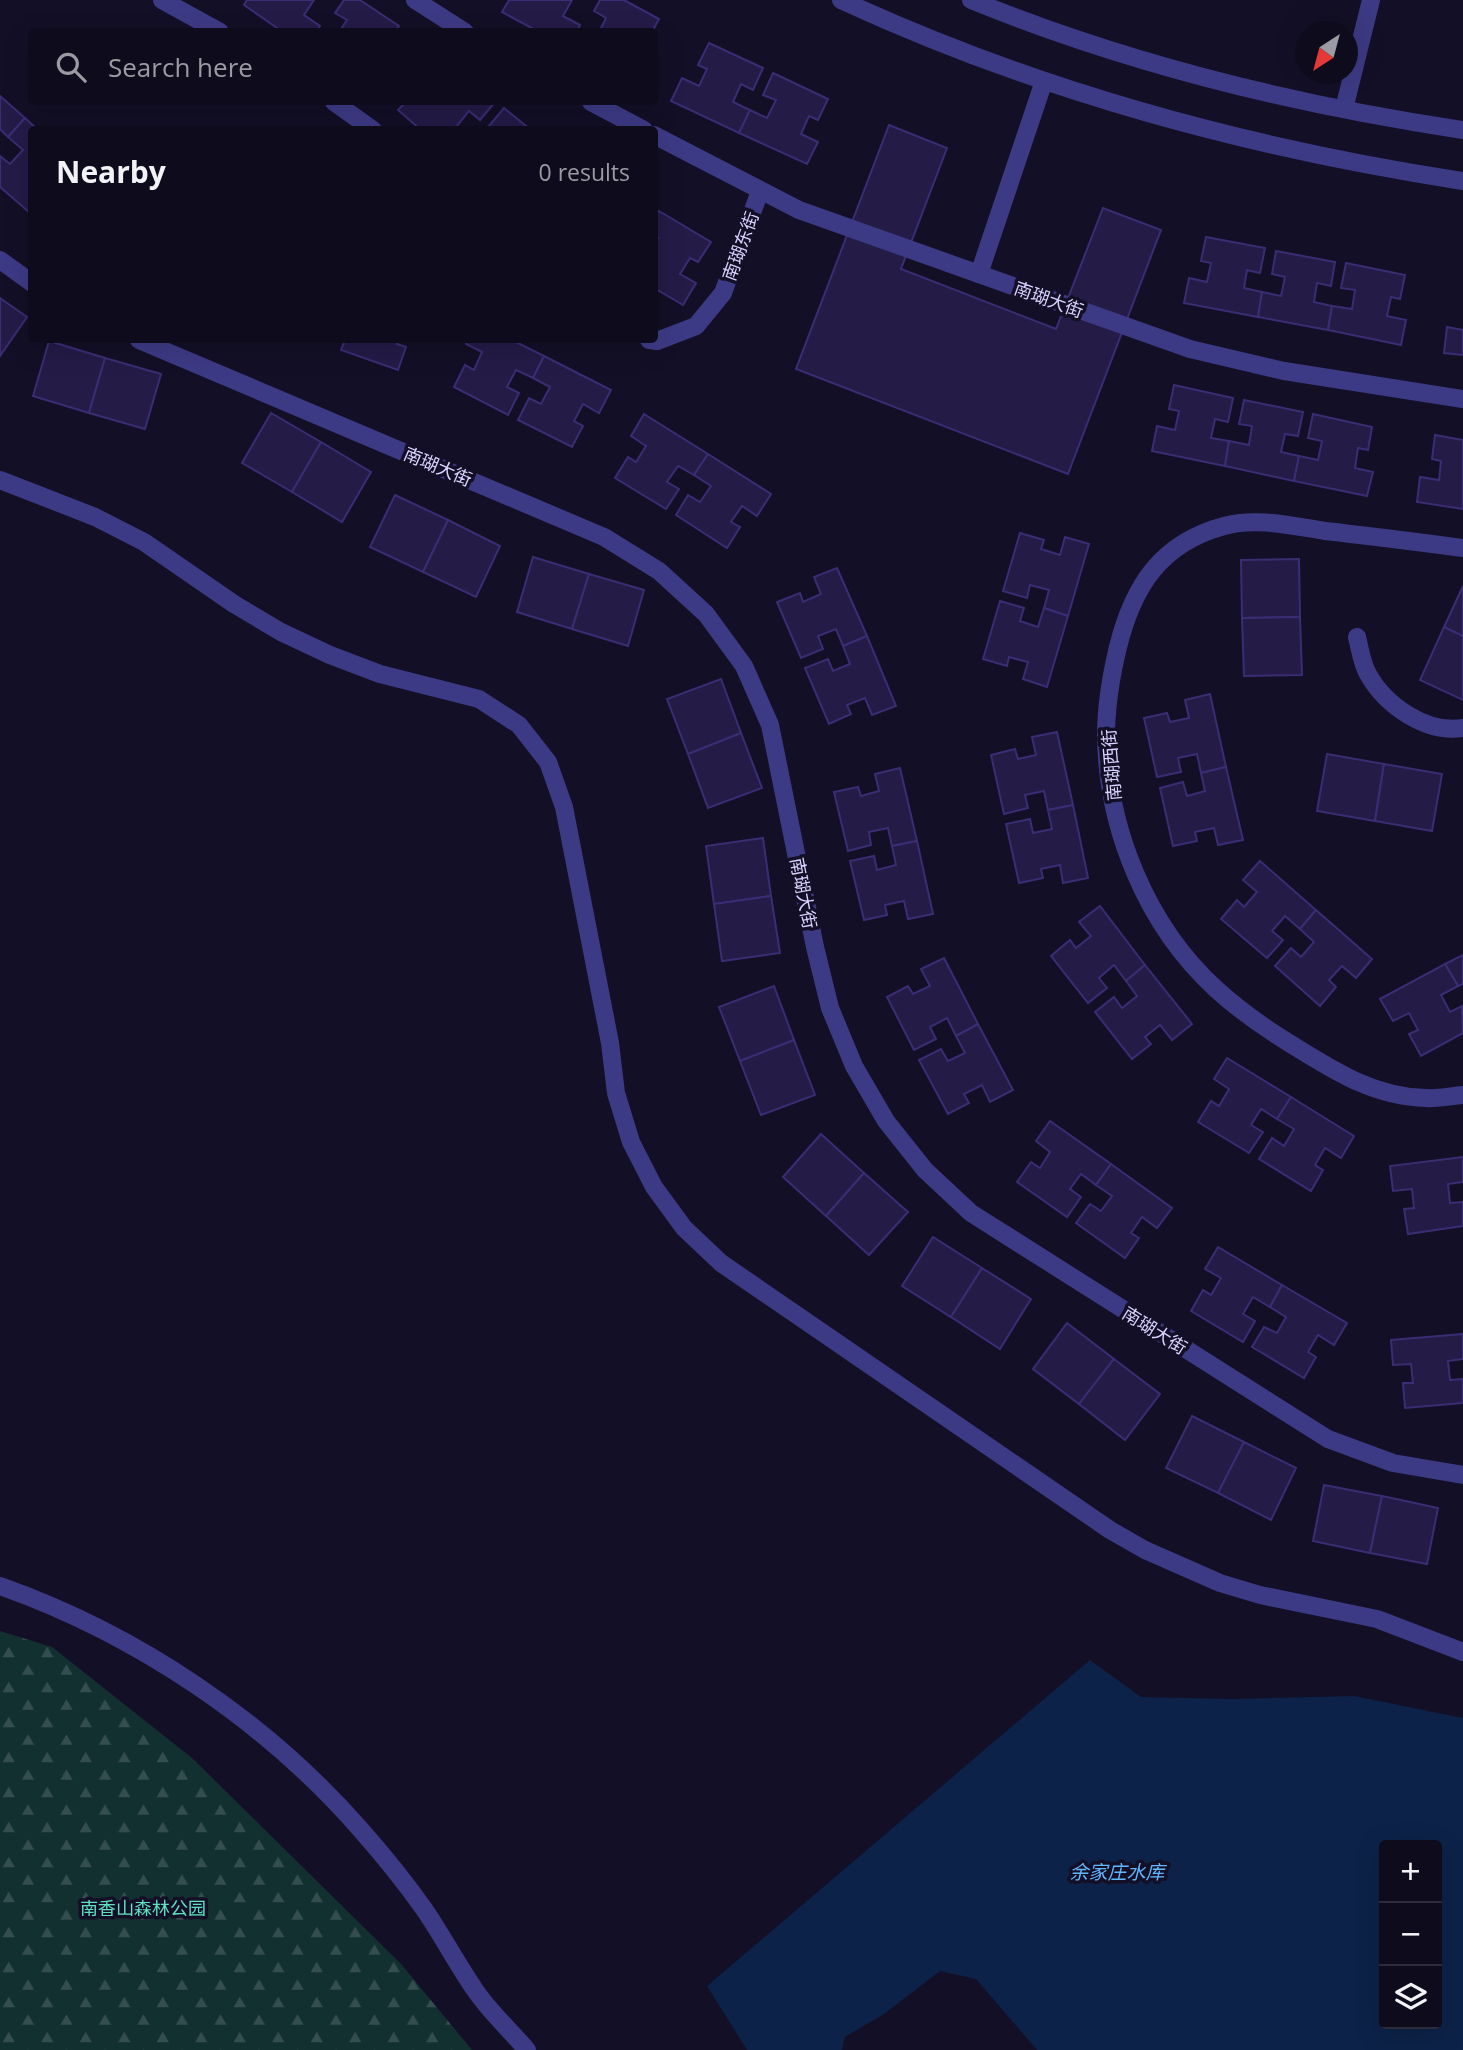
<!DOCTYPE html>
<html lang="en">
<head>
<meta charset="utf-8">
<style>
  :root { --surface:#0e0b1c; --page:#171425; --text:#f1f3f6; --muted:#9b9ba3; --line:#2e2b3b }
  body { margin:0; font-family:"Open Sans","Noto Sans SC",sans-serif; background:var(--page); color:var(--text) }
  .controls { position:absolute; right:21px; bottom:21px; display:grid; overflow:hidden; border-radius:7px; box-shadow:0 7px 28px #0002 }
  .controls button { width:63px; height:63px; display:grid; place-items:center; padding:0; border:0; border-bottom:2px solid var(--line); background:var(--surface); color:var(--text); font:35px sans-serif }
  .compass { position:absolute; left:1295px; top:21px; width:63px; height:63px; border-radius:50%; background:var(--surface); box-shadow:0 7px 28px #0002; rotate:216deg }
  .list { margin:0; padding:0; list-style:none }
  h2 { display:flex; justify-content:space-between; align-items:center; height:91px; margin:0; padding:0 28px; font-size:30px }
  h2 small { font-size:23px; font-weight:400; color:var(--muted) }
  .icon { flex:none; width:38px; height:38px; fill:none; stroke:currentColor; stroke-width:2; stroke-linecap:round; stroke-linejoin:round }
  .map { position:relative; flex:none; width:1463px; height:2050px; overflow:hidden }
  .search { position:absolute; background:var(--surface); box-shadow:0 7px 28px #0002; left:28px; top:28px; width:630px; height:77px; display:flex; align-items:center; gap:18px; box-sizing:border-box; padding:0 24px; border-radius:7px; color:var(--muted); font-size:26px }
  .panel { position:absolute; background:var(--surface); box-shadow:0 7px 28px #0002; left:28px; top:126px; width:630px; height:217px; border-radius:7px }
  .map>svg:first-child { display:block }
  .forest { fill:url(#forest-firs) }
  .water { fill:#0c2248; fill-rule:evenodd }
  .building { fill:#241b47; stroke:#3b2d73; stroke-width:2 }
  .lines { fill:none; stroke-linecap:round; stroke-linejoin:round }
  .minor { stroke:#3d3a85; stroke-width:18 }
  .labels { text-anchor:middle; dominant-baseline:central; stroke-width:7; stroke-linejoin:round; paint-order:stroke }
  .street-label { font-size:18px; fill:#d9d4ff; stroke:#130f26 }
  .park-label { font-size:18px; fill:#5fe0c0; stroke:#130f26 }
  .water-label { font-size:19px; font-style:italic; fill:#62b6ff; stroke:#130f26 }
</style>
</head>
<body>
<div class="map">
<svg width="1463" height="2050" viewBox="0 0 1463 2050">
  <defs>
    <pattern id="forest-firs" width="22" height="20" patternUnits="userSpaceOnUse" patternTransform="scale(1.75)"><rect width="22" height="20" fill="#12302f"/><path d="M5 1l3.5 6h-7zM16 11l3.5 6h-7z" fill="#344d4e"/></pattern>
  </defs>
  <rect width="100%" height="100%" fill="#130f26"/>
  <polygon class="forest" points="0,1631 52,1647 192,1758 401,1964 472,2050 0,2050"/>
  <path class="water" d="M1090 1660 1141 1697 1233 1699 1354 1696 1463 1718V2050H1037L976 1979 940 1971 884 2014 845 2037 842 2050H747L707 1986ZM1384 1845H1437V2024H1384Z"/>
  <g class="building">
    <polygon points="247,0 314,0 304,15 320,26 316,32 283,32 244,5"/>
    <polygon points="344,0 360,0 399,26 395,32 339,32 347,20 335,13"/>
    <polygon points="509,0 572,0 563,16 580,25 577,32 539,32 502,12"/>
    <polygon points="600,0 624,0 659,19 652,32 599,32 606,18 594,11"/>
    <polygon points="709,43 763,68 753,90 741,84 733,102 750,110 739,133 671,101 682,78 699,86 707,69 698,65"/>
    <polygon points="773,73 828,99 818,120 809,116 801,134 818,142 807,164 739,133 750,110 767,118 776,100 763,95"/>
    <polygon points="0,96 25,118 8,137 0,129"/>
    <polygon points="406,102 428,103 495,102 480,120 469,111 457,126 461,130 421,130 398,110"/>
    <polygon points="504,108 531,130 492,130 488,127"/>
    <polygon points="25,118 38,130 32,130 32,211 30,213 0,187 0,156 10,164 23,150 8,137"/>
    <polygon points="889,125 947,148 901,269 1056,329 1103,208 1161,230 1068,474 796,369"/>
    <polygon points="659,211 711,242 698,262 690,258 680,274 696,283 683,305 654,288 654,245 658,238 654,236 654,218"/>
    <polygon points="1206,237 1265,248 1260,273 1247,270 1244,288 1262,292 1258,317 1184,303 1189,278 1207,282 1211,263 1201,261"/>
    <polygon points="1276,251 1335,262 1331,286 1317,283 1314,302 1332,306 1328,330 1258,317 1262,292 1281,296 1285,277 1272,274"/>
    <polygon points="1346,263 1405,275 1400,299 1391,297 1387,316 1406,320 1401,345 1328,330 1332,306 1352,309 1355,290 1341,288"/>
    <polygon points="0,298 27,317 0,356"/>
    <polygon points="1447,327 1463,330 1463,355 1444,353"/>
    <polygon points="345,340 399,340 397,344 406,347 398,370 341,350"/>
    <polygon points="469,340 512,340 544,356 533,378 516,370 507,387 519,393 508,415 454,387 465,365 474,370 482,352 466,344"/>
    <polygon points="49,341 105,358 89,413 33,396"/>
    <polygon points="544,356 611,390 599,413 583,404 574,421 583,426 572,447 518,420 529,398 541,404 550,387 533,378"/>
    <polygon points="105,358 161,374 145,429 89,413"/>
    <polygon points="1174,385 1233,398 1228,422 1215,419 1211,438 1229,441 1225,466 1152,451 1157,426 1175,430 1179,411 1169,409"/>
    <polygon points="1244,400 1303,412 1298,436 1285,434 1281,452 1299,456 1294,481 1225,466 1229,441 1249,445 1252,426 1239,424"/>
    <polygon points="271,413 321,442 292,492 242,463"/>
    <polygon points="644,414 708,454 694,475 678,466 667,482 679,489 666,509 615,478 628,457 636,462 646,446 631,436"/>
    <polygon points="1313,414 1372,427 1368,450 1358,448 1355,468 1373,472 1367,496 1294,481 1299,456 1318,460 1322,441 1308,438"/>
    <polygon points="1435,435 1463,440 1463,509 1417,502 1420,477 1439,480 1441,461 1432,459"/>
    <polygon points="321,442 371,472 342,522 292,492"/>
    <polygon points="708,454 771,494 757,516 742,506 731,522 740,527 727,548 676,515 688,495 700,502 711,486 694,475"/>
    <polygon points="395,495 448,520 423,572 370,547"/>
    <polygon points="448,520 500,546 476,597 423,572"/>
    <polygon points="1020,533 1044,540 1041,549 1060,555 1065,537 1089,544 1068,616 1044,608 1049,590 1030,585 1027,598 1003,591"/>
    <polygon points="533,557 589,574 572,629 517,612"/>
    <polygon points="1299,559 1300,617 1242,618 1241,560"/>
    <polygon points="837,568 867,636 843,646 836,629 818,636 823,649 801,658 777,602 800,593 803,602 821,594 814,577"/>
    <polygon points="589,574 644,590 628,646 572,629"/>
    <polygon points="1463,586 1463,636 1444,627"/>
    <polygon points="1000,601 1024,608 1020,621 1038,627 1044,608 1068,616 1047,687 1023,679 1028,662 1009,657 1007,666 983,659"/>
    <polygon points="1300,617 1302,675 1244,676 1242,618"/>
    <polygon points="1444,627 1463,636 1463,700 1420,680"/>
    <polygon points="867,636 896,706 872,715 865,698 847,705 851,714 829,724 805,668 828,659 833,671 850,664 843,646"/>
    <polygon points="721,679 741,733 688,754 667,699"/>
    <polygon points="1210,694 1226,767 1201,773 1197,754 1178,758 1181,772 1157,777 1144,718 1167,713 1170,722 1189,718 1185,700"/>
    <polygon points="1057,732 1073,805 1048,810 1044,791 1025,795 1028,808 1004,814 991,755 1015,749 1018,759 1036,755 1032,737"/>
    <polygon points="741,733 762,788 708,808 688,754"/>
    <polygon points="1327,754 1384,764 1375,821 1317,811"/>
    <polygon points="1384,764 1442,774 1432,831 1375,821"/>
    <polygon points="1226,767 1243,840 1218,845 1214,828 1195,832 1197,841 1173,846 1160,788 1183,782 1187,796 1205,791 1201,773"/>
    <polygon points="900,768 917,841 892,846 888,828 869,832 871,845 848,851 834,792 858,787 861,796 879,791 875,774"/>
    <polygon points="1073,805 1088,878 1063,883 1060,865 1041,869 1043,878 1019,883 1006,824 1030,819 1033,833 1052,829 1048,810"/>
    <polygon points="763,838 771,896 714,904 706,846"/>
    <polygon points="917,841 933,914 908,919 904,901 885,905 887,915 864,920 850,861 874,856 877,870 896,865 892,846"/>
    <polygon points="1260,861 1316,910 1300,929 1285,916 1272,931 1283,940 1267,958 1221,919 1237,900 1244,907 1257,892 1243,880"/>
    <polygon points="771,896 780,953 722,961 714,904"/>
    <polygon points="1100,906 1145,965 1126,981 1114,965 1099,978 1107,988 1088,1003 1051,956 1070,940 1076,948 1091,936 1079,922"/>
    <polygon points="1316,910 1372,959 1356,978 1342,966 1329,980 1336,987 1320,1006 1275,966 1291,948 1301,957 1314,942 1300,929"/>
    <polygon points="1463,955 1463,984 1458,986 1445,964"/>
    <polygon points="944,958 978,1024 956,1036 947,1018 930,1027 936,1039 914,1050 887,997 908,986 913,994 930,986 921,969"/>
    <polygon points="1445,964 1458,986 1441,995 1450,1012 1462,1006 1463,1033 1421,1056 1409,1034 1418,1030 1409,1013 1393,1021 1380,999"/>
    <polygon points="1145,965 1192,1024 1172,1040 1160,1025 1145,1037 1151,1044 1132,1059 1095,1012 1114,997 1122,1008 1137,996 1126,981"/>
    <polygon points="774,986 794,1040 740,1061 719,1007"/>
    <polygon points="978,1024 1013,1090 990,1102 982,1085 964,1094 969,1103 948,1114 919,1060 941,1049 948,1061 965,1053 956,1036"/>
    <polygon points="794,1040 815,1095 761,1115 740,1061"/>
    <polygon points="1227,1058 1291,1097 1277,1119 1261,1109 1251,1125 1263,1132 1249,1153 1198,1122 1211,1101 1219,1106 1229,1089 1214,1079"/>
    <polygon points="1291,1097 1354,1136 1341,1158 1325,1148 1315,1165 1323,1170 1311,1191 1259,1159 1272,1138 1284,1146 1294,1129 1277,1119"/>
    <polygon points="1050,1121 1111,1164 1096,1185 1081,1174 1070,1189 1081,1197 1067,1217 1017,1182 1031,1162 1040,1168 1050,1152 1036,1141"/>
    <polygon points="821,1134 864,1173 826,1216 783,1177"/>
    <polygon points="1463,1157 1463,1182 1448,1184 1450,1203 1463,1202 1463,1226 1408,1234 1404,1209 1414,1208 1412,1189 1393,1191 1390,1166"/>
    <polygon points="1111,1164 1172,1208 1157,1228 1142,1217 1131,1233 1139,1238 1125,1258 1076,1223 1090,1204 1101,1211 1112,1196 1096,1185"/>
    <polygon points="864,1173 908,1212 869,1255 826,1216"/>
    <polygon points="933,1237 982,1268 951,1317 902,1286"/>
    <polygon points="1218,1247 1282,1285 1270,1307 1253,1297 1243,1314 1255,1321 1243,1342 1191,1311 1203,1290 1211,1295 1221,1278 1205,1269"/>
    <polygon points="982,1268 1031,1299 1000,1349 951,1317"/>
    <polygon points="1282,1285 1347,1323 1334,1345 1318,1335 1308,1352 1316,1357 1304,1378 1252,1347 1264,1327 1277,1333 1286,1317 1270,1307"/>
    <polygon points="1067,1323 1114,1359 1079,1404 1033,1369"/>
    <polygon points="1463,1334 1463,1359 1448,1361 1450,1380 1463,1379 1463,1403 1405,1408 1403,1383 1413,1383 1411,1364 1393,1365 1391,1340"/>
    <polygon points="1114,1359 1160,1394 1125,1440 1079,1404"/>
    <polygon points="1192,1416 1244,1442 1218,1493 1166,1468"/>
    <polygon points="1244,1442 1296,1468 1271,1520 1218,1493"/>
    <polygon points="1324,1485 1382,1496 1370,1553 1313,1541"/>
    <polygon points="1382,1496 1438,1508 1427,1564 1370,1553"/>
  </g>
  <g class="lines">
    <g class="minor">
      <polyline points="162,0 220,32"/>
      <polyline points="415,0 465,32"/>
      <path d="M841 0C1040 92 1247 148 1463 181"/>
      <path d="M971 0C1128 64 1295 105 1463 130"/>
      <polyline points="334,102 373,130"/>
      <polyline points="591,102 644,130"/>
      <polyline points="1344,109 1371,0"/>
      <polyline points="654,135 799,210 1190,349 1284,371 1463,399"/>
      <polyline points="0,260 32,283"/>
      <polyline points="979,274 1044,81"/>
      <polyline points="139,340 604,537 659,571 706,614 744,666 770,725 815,947 830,1008 854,1066 886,1121 925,1170 971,1213 1328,1439 1393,1463 1463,1475"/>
      <polyline points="649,340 657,341 696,326 723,293 760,191"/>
      <polyline points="0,480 95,517 144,542 234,604 281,632 330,655 380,674 479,699 519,725 548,762 564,807 610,1043 616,1093 631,1142 654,1187 684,1228 721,1263 1110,1530 1145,1550 1220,1583 1260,1595 1377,1619 1463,1652"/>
      <path d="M1463 548C1417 542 1371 536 1325 531 1293 526 1256 517 1224 526 1161 543 1133 586 1118 647 1111 676 1106 706 1106 736 1107 829 1147 926 1216 989 1240 1011 1266 1029 1294 1046 1336 1072 1375 1097 1426 1098 1438 1099 1451 1096 1463 1095"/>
      <path d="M1357 637C1360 649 1362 664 1368 674 1385 705 1426 734 1463 728"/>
      <path d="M0 1586C136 1634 266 1721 361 1830 383 1855 405 1882 424 1909 442 1935 457 1964 475 1990 489 2011 510 2030 527 2050"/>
    </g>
  </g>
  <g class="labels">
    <g class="street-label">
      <text transform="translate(740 246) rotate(-70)">南瑚东街</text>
      <text transform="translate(1049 299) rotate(20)">南瑚大街</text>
      <text transform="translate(438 466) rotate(23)">南瑚大街</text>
      <text transform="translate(1111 765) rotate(-95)">南瑚西街</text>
      <text transform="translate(804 893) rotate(79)">南瑚大街</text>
      <text transform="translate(1155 1330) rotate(32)">南瑚大街</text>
    </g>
    <g class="park-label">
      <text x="143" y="1908">南香山森林公园</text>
    </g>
    <g class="water-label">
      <text x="1117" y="1872">余家庄水库</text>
    </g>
  </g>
</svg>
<div class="controls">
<button>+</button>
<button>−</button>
<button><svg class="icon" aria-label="layers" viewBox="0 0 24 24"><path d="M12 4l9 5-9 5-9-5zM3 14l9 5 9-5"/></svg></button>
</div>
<svg class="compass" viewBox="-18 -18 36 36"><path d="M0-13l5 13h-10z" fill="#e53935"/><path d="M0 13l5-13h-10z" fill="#9b9ba3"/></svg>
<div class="search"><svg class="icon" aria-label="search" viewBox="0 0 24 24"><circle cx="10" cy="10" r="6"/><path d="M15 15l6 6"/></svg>Search here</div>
<section class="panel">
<h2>Nearby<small>0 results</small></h2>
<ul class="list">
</ul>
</section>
</div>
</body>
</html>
